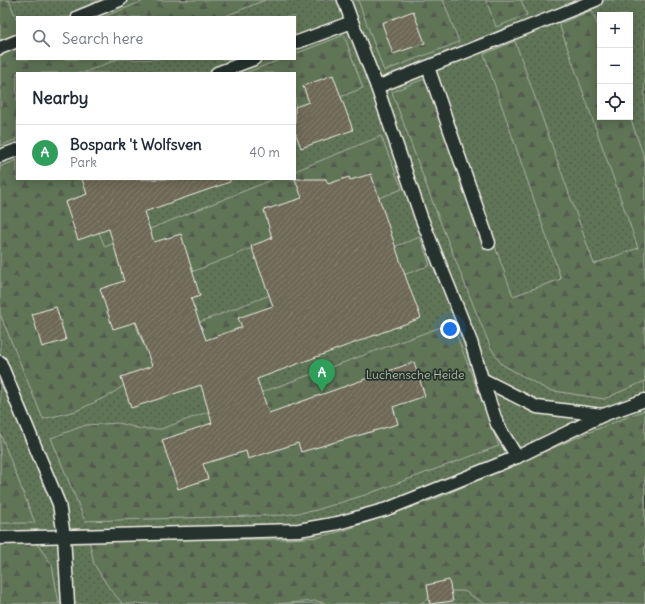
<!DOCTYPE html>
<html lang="en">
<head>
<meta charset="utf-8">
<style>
  :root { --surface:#fff; --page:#f2f2f3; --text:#1f2937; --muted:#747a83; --line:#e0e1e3; --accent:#845c67 }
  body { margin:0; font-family:Delius,sans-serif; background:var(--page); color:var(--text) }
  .controls { position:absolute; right:12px; top:12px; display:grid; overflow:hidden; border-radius:0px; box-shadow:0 2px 10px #0003 }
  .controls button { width:36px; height:36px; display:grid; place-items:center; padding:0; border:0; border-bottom:1px solid var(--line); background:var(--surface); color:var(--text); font:20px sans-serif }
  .you { position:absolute; left:450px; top:329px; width:14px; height:14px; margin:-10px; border:3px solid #fff; border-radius:50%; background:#1a73e8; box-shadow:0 0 0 6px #1a73e833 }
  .badge { display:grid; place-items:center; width:26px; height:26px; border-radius:50%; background:var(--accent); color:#fff; font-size:13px; font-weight:700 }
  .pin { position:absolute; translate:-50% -33px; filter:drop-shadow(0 1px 2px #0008) }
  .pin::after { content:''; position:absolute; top:21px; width:14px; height:12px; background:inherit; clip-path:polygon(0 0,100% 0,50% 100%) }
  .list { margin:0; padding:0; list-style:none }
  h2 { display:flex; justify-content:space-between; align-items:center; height:52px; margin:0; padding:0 16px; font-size:17px }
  h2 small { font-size:13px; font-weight:400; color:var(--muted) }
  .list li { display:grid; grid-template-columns:26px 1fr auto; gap:12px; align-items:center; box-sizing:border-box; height:56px; padding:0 16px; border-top:1px solid var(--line) }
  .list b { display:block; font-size:15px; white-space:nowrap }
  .list p { margin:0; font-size:13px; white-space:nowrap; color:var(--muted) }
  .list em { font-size:13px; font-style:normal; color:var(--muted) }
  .icon { flex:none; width:22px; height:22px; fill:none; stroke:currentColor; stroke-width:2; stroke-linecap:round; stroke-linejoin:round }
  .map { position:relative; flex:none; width:645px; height:604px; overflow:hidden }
  .search { position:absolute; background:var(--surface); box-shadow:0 2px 10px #0003; left:16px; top:16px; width:280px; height:44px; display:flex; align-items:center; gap:10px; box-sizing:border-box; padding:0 14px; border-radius:0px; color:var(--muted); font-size:15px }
  .panel { position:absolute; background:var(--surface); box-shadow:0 2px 10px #0003; left:16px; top:72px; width:280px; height:108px; border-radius:0px }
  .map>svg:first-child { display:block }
  .grass { fill:url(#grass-dots); stroke:#aab2a0; fill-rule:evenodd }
  .forest { fill:url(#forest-firs); stroke:#aab2a0 }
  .building { fill:url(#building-hatch); stroke:#f4f1e8 }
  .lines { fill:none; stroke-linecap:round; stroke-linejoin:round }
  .lane-casing { stroke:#f4f1e8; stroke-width:15 }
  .lane { stroke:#26332d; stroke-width:12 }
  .labels { text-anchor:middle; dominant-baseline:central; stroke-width:3.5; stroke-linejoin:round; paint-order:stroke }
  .park-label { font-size:12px; fill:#b1b9a7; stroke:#26332d }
</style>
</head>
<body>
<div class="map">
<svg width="645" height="604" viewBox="0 0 645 604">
  <defs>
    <pattern id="grass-dots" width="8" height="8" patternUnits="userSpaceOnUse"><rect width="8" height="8" fill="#5f7457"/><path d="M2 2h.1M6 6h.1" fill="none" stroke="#535c4e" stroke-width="1.8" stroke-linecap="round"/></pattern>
    <pattern id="forest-firs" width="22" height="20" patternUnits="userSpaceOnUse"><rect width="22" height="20" fill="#5f7457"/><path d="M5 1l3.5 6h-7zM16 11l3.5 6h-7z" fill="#535c4e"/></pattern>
    <pattern id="building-hatch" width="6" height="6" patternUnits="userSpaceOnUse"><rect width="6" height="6" fill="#6e6957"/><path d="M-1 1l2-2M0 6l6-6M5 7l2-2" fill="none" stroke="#837f6f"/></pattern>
  </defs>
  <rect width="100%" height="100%" fill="#343e35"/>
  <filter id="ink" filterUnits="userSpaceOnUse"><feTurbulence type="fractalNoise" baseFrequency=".025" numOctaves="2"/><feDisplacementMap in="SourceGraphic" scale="8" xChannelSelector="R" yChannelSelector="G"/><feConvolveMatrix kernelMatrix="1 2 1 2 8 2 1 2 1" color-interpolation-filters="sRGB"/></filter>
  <g filter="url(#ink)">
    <path class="grass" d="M0 0H645V604H0ZM600 15H630V117H600ZM17 17H295V59H17ZM17 73H295V179H17Z"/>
    <g class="forest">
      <polygon points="0,0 9,0 17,21 17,59 118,59 83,73 17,73 17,139 0,146"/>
      <polygon points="146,0 265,0 223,17 103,17"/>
      <polygon points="358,0 443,0 459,42 384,71"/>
      <polygon points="486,0 521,0 527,15 496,27"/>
      <polygon points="592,10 600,33 600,117 630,117 645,160 645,381 604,399 548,390 501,364 491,348 476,312 434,206 392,92 433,75 513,296 561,279 484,54 515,41 594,264 638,248 559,24"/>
      <polygon points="344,35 363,88 295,115 295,73 245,73 282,59 295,59 295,54"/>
      <polygon points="381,136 402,189 126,298 143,344 420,237 430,265 136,377 110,395 76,411 43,419 0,314 0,167 17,160 17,179 134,179 85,199 105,247 274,179 295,179 295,171"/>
      <polygon points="452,323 499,446 365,495 313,511 284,515 85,521 51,438 86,425 119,423 141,429 161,429"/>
      <polygon points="645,410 645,604 485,604 464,591 442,591 419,604 329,604 316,601 276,604 123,604 109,588 94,564 89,540 289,539 319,537 342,531 435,499 585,434"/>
      <polygon points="0,433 35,523 0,523"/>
      <polygon points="21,541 37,544 52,565 59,604 0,604 0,543"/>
    </g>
    <g class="building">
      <polygon points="413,11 425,43 393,54 382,23"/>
      <polygon points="333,75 353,130 301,148 295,132 295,107 309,102 303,86"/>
      <polygon points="371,174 406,278 421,318 257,379 269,413 414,362 425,396 393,407 398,424 301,452 298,443 248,459 246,451 203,464 208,479 178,489 162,440 212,423 201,385 131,408 121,377 152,366 136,322 113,329 100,289 124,281 109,229 78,240 65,202 87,194 82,179 230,179 230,182 144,212 154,242 181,234 200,296 191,299 206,340 242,327 238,318 273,306 251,246 272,238 264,210 302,198 295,179 326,179 328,184 349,177 350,180"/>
      <polygon points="56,307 66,340 42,347 32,314"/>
      <polygon points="449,580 453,601 430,604 427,585"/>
    </g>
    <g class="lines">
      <g class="lane-casing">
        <g id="lane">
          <polyline points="344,0 352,22"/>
          <polyline points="78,17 120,0"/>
          <polyline points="295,43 352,22 377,87 596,0"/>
          <polyline points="0,48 17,41"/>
          <polyline points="428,67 489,243"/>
          <polyline points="217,73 254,59"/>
          <polyline points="377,87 421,217 471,342 482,379 537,407 603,415"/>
          <polyline points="0,156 17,150"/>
          <polyline points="0,362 59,504 64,536 68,604"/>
          <polyline points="482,379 497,424 517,457"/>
          <polyline points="0,538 299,530 338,523 387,509 517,457 603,415 645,400"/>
        </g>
      </g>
      <use href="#lane" class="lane"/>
    </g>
  </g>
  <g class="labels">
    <g class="park-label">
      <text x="415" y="374">Luchensche Heide</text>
    </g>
  </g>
</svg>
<div class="controls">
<button>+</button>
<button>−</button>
<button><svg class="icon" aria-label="locate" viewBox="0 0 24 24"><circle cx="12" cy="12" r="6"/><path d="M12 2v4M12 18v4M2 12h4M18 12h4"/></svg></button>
</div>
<div class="you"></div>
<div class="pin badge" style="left:322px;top:392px;background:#2e9e5b">A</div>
<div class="search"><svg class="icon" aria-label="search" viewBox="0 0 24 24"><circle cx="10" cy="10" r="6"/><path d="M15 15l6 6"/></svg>Search here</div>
<section class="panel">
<h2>Nearby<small></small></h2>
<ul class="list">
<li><span class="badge" style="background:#2e9e5b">A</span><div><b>Bospark 't Wolfsven</b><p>Park</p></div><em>40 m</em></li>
</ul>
</section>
</div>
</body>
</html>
